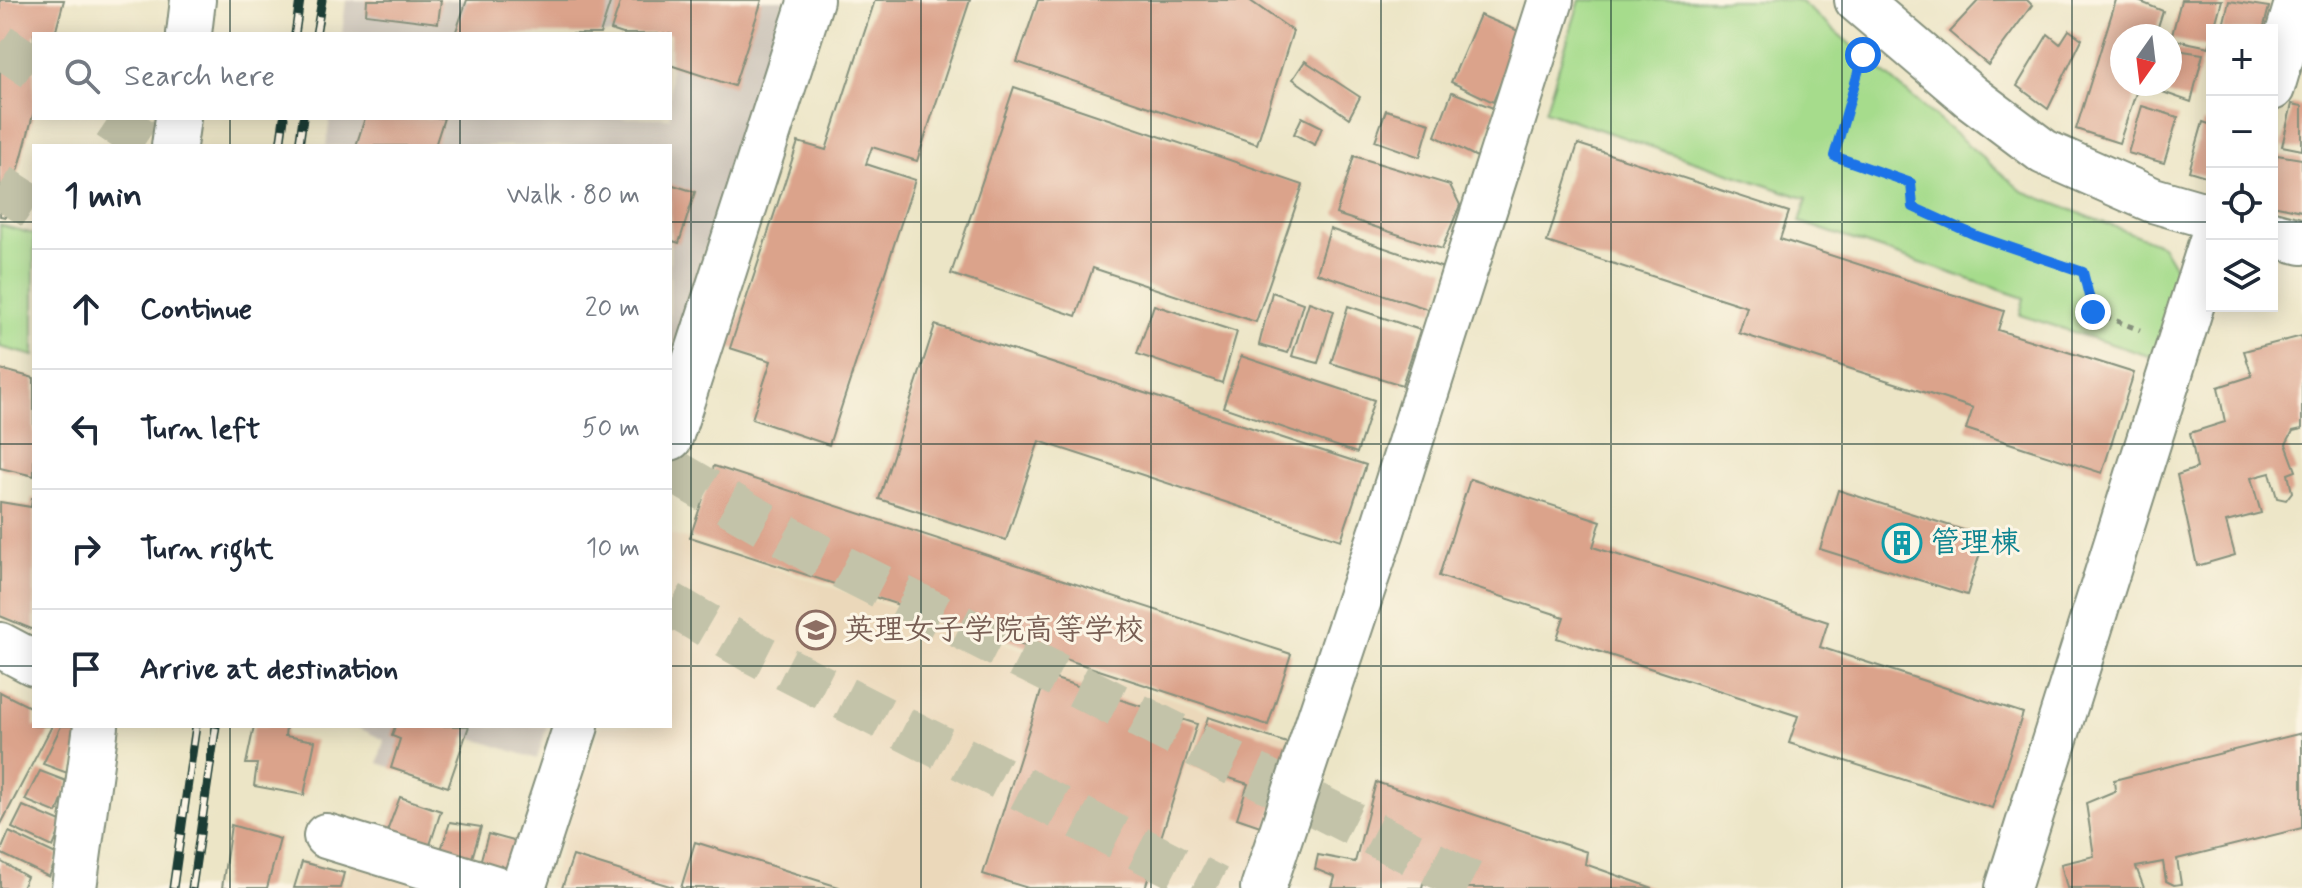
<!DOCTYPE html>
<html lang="en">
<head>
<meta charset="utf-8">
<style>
  :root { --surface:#fff; --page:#f2f2f3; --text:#1f2937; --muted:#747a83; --line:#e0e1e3 }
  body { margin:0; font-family:Mynerve,"Klee One",sans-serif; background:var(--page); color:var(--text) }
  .controls { position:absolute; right:24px; top:24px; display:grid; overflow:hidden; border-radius:0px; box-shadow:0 4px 20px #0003 }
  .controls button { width:72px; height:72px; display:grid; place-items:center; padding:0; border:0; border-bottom:2px solid var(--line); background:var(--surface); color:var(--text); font:40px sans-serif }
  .compass { position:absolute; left:2110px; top:24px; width:72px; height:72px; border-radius:50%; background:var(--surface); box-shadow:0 4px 20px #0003; rotate:194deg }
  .stop { position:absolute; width:24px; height:24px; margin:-18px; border:6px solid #1a73e8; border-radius:50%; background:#fff }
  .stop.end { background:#1a73e8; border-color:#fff; box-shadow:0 2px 8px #0008 }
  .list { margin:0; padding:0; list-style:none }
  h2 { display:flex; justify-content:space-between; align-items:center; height:104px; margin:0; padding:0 32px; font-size:34px }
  h2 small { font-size:26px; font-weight:400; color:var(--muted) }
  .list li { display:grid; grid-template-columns:52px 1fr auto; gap:24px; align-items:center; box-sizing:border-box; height:120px; padding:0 32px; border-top:2px solid var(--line) }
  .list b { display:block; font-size:30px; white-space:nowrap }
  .list em { font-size:26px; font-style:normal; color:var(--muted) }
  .icon { flex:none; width:44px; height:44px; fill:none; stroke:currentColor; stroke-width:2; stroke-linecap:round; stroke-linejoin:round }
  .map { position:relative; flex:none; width:2302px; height:888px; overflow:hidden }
  .search { position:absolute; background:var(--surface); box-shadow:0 4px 20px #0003; left:32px; top:32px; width:640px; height:88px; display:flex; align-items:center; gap:20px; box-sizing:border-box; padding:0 28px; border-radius:0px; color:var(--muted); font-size:30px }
  .panel { position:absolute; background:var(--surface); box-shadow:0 4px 20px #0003; left:32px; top:144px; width:640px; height:584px; border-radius:0px }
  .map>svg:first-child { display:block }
  .built { fill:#ebd8ba }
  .industrial { fill:#cbc3b8 }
  .green { fill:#a6dc8c; stroke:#628c60; stroke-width:2 }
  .building { fill:#dba38b }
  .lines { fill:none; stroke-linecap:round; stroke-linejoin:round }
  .highway-tunnel { stroke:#c3c3a9; stroke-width:44; stroke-dasharray:44 22; stroke-linecap:butt }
  .minor-casing { stroke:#86917d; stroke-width:48 }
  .path { stroke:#86917d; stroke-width:5; stroke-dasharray:6 6; stroke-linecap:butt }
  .minor { stroke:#fff; stroke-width:44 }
  .rail-casing { stroke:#1f3d34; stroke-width:9 }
  .rail { stroke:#fcf5e5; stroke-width:6; stroke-dasharray:18; stroke-linecap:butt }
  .route { stroke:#1a73e8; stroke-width:10 }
  .grid { fill:none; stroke:#1f3d34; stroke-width:2; stroke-opacity:0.55 }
  .labels { text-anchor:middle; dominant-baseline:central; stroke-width:6; stroke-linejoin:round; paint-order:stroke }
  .culture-label { font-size:30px; font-weight:bold; fill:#0d838f; stroke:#fcf5e5; text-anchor:start }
  .education-label { font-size:30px; font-weight:bold; fill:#785e54; stroke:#fcf5e5; text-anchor:start }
</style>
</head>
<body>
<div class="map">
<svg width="2302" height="888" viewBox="0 0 2302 888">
  <rect width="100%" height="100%" fill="#fcf5e5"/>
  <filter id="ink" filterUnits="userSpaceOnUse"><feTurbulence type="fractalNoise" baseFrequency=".0125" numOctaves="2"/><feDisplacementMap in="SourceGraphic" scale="16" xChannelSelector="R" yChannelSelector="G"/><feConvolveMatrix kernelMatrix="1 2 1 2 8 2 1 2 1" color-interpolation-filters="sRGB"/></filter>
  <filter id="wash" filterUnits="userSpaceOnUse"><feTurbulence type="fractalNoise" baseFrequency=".006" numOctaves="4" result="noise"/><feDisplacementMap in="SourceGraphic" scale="32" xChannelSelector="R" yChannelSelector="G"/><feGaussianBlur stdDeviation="1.8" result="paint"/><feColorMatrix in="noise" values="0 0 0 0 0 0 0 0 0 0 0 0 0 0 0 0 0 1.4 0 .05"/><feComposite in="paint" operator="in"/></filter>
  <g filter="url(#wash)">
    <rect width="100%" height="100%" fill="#ece5c6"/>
    <g class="built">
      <polygon points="670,534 1299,740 1251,888 548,888 601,726 670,726"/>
      <polygon points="353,860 444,888 344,888"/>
    </g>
    <g class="industrial">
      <polygon points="346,0 784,0 670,358 670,146 326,146 330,118 670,118 670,34 342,34"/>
      <polygon points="355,726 547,726 537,759 463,735 445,785 378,763 384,740"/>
    </g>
    <g class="green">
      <polygon points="1580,0 1796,0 1801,2 2022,191 2162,245 2182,279 2158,359 2020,315 2024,298 1800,222 1807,199 1545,111"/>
      <polygon points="0,225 34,234 34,356 0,347"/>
    </g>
    <g id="blocks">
      <g class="building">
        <polygon points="0,0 64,0 55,34 34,34 34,111 6,217 0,216"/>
        <polygon points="367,0 441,0 438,23 366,14"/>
        <polygon points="467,0 611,0 600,34 455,34"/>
        <polygon points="621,0 762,0 734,86 670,65 670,34 623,34 611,30"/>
        <polygon points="875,0 970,0 917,161 872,147 866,164 915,180 829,445 752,419 771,361 730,348 798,142 826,150"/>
        <polygon points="1038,0 1249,0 1293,31 1257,144 1017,62"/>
        <polygon points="1979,0 2027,0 2032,5 1988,65 1949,32"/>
        <polygon points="2116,0 2136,0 2163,11 2155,36 2122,36 2122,84 2139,84 2119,143 2076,129"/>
        <polygon points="2181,0 2222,0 2209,47 2171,39"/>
        <polygon points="2229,1 2269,7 2263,30 2222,30"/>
        <polygon points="1480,15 1521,32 1493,102 1451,82"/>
        <polygon points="2069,30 2082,39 2048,109 2017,86 2048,34 2060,44"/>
        <polygon points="2170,49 2203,54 2191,102 2154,89 2155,84 2170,84"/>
        <polygon points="1305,61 1360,97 1349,118 1293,79"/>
        <polygon points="1014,87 1303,185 1256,322 1093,268 1076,316 951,274"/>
        <polygon points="1452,92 1496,109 1477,157 1435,136"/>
        <polygon points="2292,104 2302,106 2302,150 2282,146"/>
        <polygon points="2142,106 2178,117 2164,163 2128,153"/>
        <polygon points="1386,110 1430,123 1420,157 1375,141"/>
        <polygon points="1302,117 1322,127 1315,145 1294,134"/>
        <polygon points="365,118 444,118 435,146 356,146"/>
        <polygon points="2203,122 2212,125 2212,178 2189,171"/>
        <polygon points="1578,144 1789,212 1780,239 2004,311 1998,330 2134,373 2102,473 1966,429 1973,408 1739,333 1747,307 1547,242"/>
        <polygon points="2277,155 2302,159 2302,211 2272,205 2272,181"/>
        <polygon points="1354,156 1450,185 1460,205 1442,249 1336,214"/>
        <polygon points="670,184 695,192 679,243 673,241 671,247"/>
        <polygon points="1330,229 1446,269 1434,311 1317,273"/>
        <polygon points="1272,292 1303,303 1288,353 1259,345"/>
        <polygon points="1309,302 1334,311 1318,363 1292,356"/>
        <polygon points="1154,305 1237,332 1222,383 1137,354"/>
        <polygon points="1348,306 1420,330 1402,385 1331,363"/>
        <polygon points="935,325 1366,465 1341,540 1039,441 1006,540 879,499"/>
        <polygon points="2302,336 2302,429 2293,431 2286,444 2296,471 2288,474 2292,492 2286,500 2277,498 2270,473 2251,478 2261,513 2226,522 2235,555 2197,566 2177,475 2197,468 2190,433 2225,422 2218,387 2252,376 2244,351"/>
        <polygon points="1241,356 1374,400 1357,453 1223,407"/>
        <polygon points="0,369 34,378 34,476 0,468"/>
        <polygon points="714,466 1291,654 1268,725 690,537"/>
        <polygon points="1470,479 1601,521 1593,547 1828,622 1820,647 2023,713 1992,808 1789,743 1798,716 1557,638 1564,617 1439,576"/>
        <polygon points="1838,490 1985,537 1967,595 1820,549"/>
        <polygon points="32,498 34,498 34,630 0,616 0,502 31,507"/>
        <polygon points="1046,676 1197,724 1145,888 1028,888 983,874"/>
        <polygon points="0,692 34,709 34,726 52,726 0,826"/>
        <polygon points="1208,717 1293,745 1266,828 1237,818 1248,784 1192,766"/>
        <polygon points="61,726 83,726 70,774 43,764"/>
        <polygon points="254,726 286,726 285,736 315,741 304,795 254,786 257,764 246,764"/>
        <polygon points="395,726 469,726 448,787 391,768 400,739 392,736"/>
        <polygon points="2302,733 2302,828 2177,859 2181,884 2174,885 2166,881 2163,862 2136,867 2144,888 2067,888 2061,864 2094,856 2086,803 2115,791 2114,780"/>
        <polygon points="40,771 69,782 57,813 25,800"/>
        <polygon points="1376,782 1587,852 1585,864 1653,888 1438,888 1423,883 1422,888 1332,888 1335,877 1315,869 1318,855 1355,862"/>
        <polygon points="400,797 441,811 427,854 383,842"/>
        <polygon points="23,806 63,823 53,847 12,828"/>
        <polygon points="450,822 481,827 470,865 439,856"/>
        <polygon points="231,825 280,839 267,888 222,888"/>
        <polygon points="9,832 58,855 49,877 0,853"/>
        <polygon points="488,834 521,843 503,879 478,870"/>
        <polygon points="695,842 839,887 839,888 681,888"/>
        <polygon points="573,856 673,887 673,888 562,888"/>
        <polygon points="0,861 27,877 22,888 0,888"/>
        <polygon points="302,862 344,873 340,888 294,888"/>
      </g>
    </g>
  </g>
  <g filter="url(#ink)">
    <use href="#blocks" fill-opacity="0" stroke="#86917d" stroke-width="2"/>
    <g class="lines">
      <g class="highway-tunnel">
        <polyline points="0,45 34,68"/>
        <polyline points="109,118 151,146"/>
        <polyline points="0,186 34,208"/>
        <polyline points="670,469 818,555 1481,888"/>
        <polyline points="670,604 755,653 1217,888"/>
      </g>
      <g class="minor-casing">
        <g id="minor">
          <polyline points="1857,0 1971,97 2044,152 2153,200 2212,217"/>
          <polyline points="189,34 193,0"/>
          <polyline points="2272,88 2298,0"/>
          <polyline points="174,146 178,118"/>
          <polyline points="2272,234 2302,242"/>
          <polyline points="670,438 811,0"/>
          <polyline points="0,645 34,663"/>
          <polyline points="326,836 495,888"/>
          <polyline points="74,888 96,726"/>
          <polyline points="523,888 576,726"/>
          <polyline points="1263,888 1382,531 1551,0"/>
          <polyline points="2008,888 2212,240"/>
        </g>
      </g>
      <polyline class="path" points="1862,58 1834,156 1911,183 1913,207 1977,236 2083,272 2093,312 2140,330"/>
      <use href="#minor" class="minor"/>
      <g class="rail-casing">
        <g id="rail">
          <polyline points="295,34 300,0"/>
          <polyline points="316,34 322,0"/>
          <polyline points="280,146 284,118"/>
          <polyline points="299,146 303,118"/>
          <polyline points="173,888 196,726"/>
          <polyline points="192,888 216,726"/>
        </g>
      </g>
      <use href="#rail" class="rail"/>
    </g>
  </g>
  <g class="lines" filter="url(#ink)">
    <polyline class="route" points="1863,55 1834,156 1911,183 1913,207 1977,236 2083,272 2093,312"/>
  </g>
  <path class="grid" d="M230 0V34M460 0V34M691 0V888M921 0V888M1151 0V888M1381 0V888M1611 0V888M1842 0V888M2072 0V888M230 118V146M460 118V146M0 222H34M670 222H2212M2272 222H2302M0 444H34M670 444H2302M0 666H34M670 666H2302M230 726V888M460 726V888"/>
  <defs>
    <g id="building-ring" transform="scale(2)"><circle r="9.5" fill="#fcf5e5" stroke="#0f9aa8" stroke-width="1.5"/><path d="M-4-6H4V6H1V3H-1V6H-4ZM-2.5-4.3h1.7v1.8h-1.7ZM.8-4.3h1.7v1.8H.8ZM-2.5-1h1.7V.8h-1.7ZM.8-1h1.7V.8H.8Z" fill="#0f9aa8"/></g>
    <g id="school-ring" transform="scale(2)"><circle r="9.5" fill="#fcf5e5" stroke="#8d6e63" stroke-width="1.5"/><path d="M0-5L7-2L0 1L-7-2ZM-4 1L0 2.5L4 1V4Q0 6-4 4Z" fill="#8d6e63"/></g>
  </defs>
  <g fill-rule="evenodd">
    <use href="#building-ring" x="1902" y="543"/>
    <use href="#school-ring" x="816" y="630"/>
  </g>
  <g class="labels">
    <g class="culture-label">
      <text x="1930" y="543">管理棟</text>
    </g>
    <g class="education-label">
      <text x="844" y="630">英理女子学院高等学校</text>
    </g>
  </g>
</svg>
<div class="controls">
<button>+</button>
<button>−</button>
<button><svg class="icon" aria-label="locate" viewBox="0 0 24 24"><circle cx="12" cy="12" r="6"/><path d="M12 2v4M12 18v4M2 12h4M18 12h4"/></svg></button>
<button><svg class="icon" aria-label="layers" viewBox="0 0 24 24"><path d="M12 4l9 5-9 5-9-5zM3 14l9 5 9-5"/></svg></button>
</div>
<svg class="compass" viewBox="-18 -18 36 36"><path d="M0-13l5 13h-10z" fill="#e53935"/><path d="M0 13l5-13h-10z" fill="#747a83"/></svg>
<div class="stop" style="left:1863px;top:55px"></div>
<div class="stop end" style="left:2093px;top:312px"></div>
<div class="search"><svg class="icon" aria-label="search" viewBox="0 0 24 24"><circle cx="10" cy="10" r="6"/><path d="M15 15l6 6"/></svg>Search here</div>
<section class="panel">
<h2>1 min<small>Walk · 80 m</small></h2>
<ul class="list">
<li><svg class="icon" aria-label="ahead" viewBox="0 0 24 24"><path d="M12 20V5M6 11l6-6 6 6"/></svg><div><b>Continue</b></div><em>20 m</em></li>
<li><svg class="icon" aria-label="left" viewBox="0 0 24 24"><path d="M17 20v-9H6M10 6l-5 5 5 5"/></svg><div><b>Turn left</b></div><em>50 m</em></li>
<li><svg class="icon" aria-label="right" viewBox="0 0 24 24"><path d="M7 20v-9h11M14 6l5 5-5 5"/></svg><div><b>Turn right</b></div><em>10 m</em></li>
<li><svg class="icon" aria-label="arrive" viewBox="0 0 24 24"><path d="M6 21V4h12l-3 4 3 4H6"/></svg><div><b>Arrive at destination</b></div></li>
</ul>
</section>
</div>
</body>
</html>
